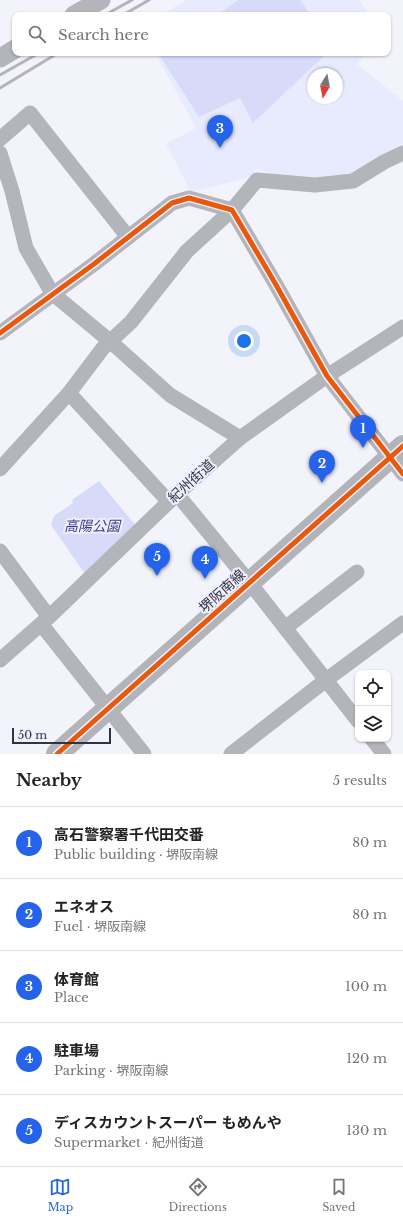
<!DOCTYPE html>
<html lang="en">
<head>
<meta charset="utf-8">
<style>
  :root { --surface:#fff; --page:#f6f6f6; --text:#222; --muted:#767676; --line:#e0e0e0; --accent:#2563eb }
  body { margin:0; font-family:"Libre Baskerville","Noto Sans JP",serif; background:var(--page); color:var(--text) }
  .controls { position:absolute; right:12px; bottom:12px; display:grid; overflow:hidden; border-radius:8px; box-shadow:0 1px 3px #0004 }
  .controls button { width:36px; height:36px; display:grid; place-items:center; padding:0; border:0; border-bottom:1px solid var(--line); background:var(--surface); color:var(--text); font:20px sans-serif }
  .compass { position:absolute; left:307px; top:68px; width:36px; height:36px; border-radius:50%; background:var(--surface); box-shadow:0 1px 3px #0004; rotate:190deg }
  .scale { position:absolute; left:12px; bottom:10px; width:99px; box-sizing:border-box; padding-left:4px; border:2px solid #323341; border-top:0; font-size:11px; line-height:14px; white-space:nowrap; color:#323341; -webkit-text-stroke:3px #eef0ff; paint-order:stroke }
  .you { position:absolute; left:244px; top:341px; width:14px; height:14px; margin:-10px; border:3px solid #fff; border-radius:50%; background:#1a73e8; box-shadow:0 0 0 6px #1a73e833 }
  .badge { display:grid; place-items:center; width:26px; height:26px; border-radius:50%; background:var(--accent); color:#fff; font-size:13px; font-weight:700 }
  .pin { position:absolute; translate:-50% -33px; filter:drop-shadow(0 1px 2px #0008) }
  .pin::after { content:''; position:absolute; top:21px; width:14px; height:12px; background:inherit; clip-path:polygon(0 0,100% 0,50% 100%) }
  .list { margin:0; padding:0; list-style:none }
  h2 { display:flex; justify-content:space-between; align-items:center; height:52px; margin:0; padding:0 16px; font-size:17px }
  h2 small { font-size:13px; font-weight:400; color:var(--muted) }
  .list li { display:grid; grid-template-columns:26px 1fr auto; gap:12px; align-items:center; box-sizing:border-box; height:72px; padding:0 16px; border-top:1px solid var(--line) }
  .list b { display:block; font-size:15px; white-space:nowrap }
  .list p { margin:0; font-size:13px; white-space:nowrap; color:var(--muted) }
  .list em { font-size:13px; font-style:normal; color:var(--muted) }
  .icon { flex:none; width:22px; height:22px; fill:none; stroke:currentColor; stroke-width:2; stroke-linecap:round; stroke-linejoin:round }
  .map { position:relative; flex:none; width:403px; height:754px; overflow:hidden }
  .search { position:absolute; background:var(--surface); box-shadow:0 1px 3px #0004; left:12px; right:12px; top:12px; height:44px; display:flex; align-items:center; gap:10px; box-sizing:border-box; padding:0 14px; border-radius:8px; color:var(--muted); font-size:15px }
  .sheet { height:412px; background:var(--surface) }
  nav { display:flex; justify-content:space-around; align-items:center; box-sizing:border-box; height:56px; border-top:1px solid var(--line); background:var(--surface); font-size:11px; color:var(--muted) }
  nav a { display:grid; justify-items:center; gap:2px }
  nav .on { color:var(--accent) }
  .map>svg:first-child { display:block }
  .built { fill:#e8ebfd; fill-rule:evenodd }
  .green { fill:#d7daf9 }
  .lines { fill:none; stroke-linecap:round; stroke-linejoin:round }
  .minor { stroke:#b4b5ba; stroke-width:15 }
  .tertiary { stroke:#b4b5ba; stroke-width:19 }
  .secondary { stroke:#b3b4ba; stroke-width:22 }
  .rail { stroke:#b4b4ba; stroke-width:3 }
  .cycleway-casing { stroke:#eef0ff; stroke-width:8 }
  .cycleway { stroke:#e8590c; stroke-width:5 }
  .labels { text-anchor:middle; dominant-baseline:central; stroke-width:4; stroke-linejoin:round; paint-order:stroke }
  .street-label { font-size:14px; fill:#323341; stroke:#eef0ff }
  .park-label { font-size:14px; font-style:italic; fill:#3b3b85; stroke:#eef0ff }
</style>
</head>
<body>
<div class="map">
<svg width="403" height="754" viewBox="0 0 403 754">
  <rect width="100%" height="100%" fill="#f2f3fb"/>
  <g class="built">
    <polygon points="187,0 359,0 370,15 160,15"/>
    <path d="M155 53H367L357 64 403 101V147L357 173 314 179 282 177 256 169 251 177 197 191 190 190 166 144 196 128ZM313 74H337V98H313Z"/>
  </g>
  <g class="green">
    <polygon points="238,0 300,0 311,15 217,15"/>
    <polygon points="164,53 327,53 253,123 240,98 199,117 160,56"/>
    <polygon points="99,481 136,526 85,574 51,525 54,516 73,503 72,500"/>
  </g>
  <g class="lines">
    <g class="minor">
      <polyline points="0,139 30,113 128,237"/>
      <polyline points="0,153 12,191 26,248 52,293 111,342 170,395 240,438"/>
      <polyline points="0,333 94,264 172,203 189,198 232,210 275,283 327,376 403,474"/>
      <polyline points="69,393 169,502"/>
      <polyline points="0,469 69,393 103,348 131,322 187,251 232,210 257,180 315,185 353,181 384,162 403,153"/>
      <polyline points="177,494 250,583 358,721"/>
      <polyline points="0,551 49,617"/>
      <polyline points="41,624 144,754"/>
      <polyline points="285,628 357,572"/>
      <polyline points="0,660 49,617 177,494 240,438 327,376 403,327"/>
      <polyline points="372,739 384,754"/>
      <polyline points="231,754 326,680 403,623"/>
    </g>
    <g class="tertiary">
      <polyline points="74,15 101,0"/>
      <polyline points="0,58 15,49"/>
    </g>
    <polyline class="secondary" points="57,754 403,446"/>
    <g class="rail">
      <polyline points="105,15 132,0"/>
      <polyline points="123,15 149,0"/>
      <polyline points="0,75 39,53"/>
      <polyline points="0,88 58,53"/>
    </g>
    <g class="cycleway-casing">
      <g id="cycleway">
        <polyline points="0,333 94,264 172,203 189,198 232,210 275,283 327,376 403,474"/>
        <polyline points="57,754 403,446"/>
      </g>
    </g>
    <use href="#cycleway" class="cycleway"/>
  </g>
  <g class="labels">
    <g class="street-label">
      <text transform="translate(191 481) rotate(-42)">紀州街道</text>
      <text transform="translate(222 591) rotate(-42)">堺阪南線</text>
    </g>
    <g class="park-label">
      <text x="92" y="526">高陽公園</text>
    </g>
  </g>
</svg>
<div class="controls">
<button><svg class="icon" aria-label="locate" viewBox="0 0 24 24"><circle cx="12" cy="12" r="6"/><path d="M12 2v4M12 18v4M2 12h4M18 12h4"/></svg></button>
<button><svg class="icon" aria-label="layers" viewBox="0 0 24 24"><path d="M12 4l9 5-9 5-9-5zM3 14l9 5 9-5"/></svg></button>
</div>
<svg class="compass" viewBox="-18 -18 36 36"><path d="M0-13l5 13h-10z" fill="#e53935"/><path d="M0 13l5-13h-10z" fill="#767676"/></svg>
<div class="scale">50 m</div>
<div class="you"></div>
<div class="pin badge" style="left:363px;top:448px">1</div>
<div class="pin badge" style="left:322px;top:483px">2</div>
<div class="pin badge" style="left:220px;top:148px">3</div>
<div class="pin badge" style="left:205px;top:579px">4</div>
<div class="pin badge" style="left:157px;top:576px">5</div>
<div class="search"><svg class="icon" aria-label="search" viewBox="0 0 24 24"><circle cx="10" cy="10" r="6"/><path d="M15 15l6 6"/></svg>Search here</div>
</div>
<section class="sheet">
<h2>Nearby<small>5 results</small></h2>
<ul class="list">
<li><span class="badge">1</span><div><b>高石警察署千代田交番</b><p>Public building · 堺阪南線</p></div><em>80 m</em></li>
<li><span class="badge">2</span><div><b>エネオス</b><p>Fuel · 堺阪南線</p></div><em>80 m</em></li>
<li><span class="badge">3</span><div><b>体育館</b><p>Place</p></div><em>100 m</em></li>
<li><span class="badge">4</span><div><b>駐車場</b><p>Parking · 堺阪南線</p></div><em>120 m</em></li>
<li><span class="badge">5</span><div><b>ディスカウントスーパー もめんや</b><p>Supermarket · 紀州街道</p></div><em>130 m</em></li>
</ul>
</section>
<nav>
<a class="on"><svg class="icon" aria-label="map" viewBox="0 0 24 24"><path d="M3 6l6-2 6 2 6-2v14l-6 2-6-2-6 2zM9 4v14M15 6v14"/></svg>Map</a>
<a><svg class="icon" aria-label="directions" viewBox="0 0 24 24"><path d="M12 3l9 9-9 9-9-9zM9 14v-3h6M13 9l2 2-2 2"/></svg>Directions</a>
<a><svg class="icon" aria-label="saved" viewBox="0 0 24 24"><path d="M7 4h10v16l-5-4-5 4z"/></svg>Saved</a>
</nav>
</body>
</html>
